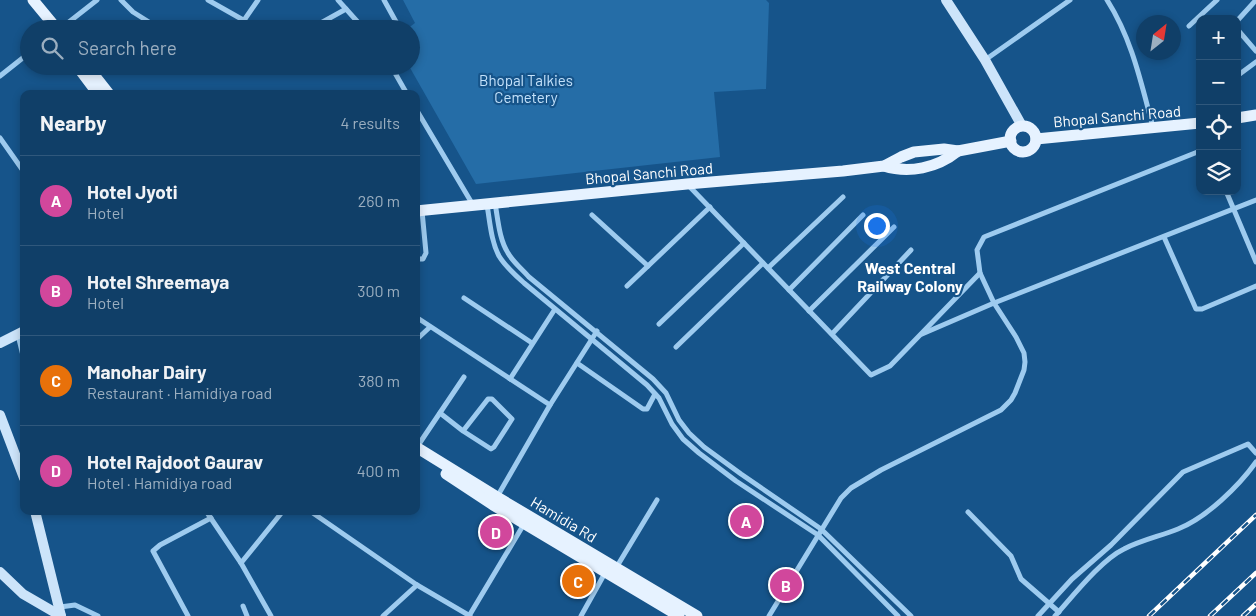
<!DOCTYPE html>
<html lang="en">
<head>
<meta charset="utf-8">
<style>
  :root { --surface:#103f68; --page:#1e4a71; --text:#f1f3f6; --muted:#9cafc0; --line:#30587c; --accent:#e69b98 }
  body { margin:0; font-family:Barlow,sans-serif; background:var(--page); color:var(--text) }
  .controls { position:absolute; right:15px; top:15px; display:grid; overflow:hidden; border-radius:10px; box-shadow:0 2px 8px #0003 }
  .controls button { width:45px; height:45px; display:grid; place-items:center; padding:0; border:0; border-bottom:1px solid var(--line); background:var(--surface); color:var(--text); font:25px sans-serif }
  .compass { position:absolute; left:1136px; top:15px; width:45px; height:45px; border-radius:50%; background:var(--surface); box-shadow:0 2px 8px #0003; rotate:30deg }
  .you { position:absolute; left:876px; top:225px; width:18px; height:18px; margin:-12px; border:4px solid #fff; border-radius:50%; background:#1a73e8; box-shadow:0 0 0 8px #1a73e833 }
  .badge { display:grid; place-items:center; width:32px; height:32px; border-radius:50%; background:var(--accent); color:#fff; font-size:16px; font-weight:700 }
  .pin { position:absolute; translate:-50% -50%; border:2px solid #fff; box-shadow:0 1px 5px #0006 }
  .list { margin:0; padding:0; list-style:none }
  h2 { display:flex; justify-content:space-between; align-items:center; height:65px; margin:0; padding:0 20px; font-size:21px }
  h2 small { font-size:16px; font-weight:400; color:var(--muted) }
  .list li { display:grid; grid-template-columns:32px 1fr auto; gap:15px; align-items:center; box-sizing:border-box; height:90px; padding:0 20px; border-top:1px solid var(--line) }
  .list b { display:block; font-size:19px; white-space:nowrap }
  .list p { margin:0; font-size:16px; white-space:nowrap; color:var(--muted) }
  .list em { font-size:16px; font-style:normal; color:var(--muted) }
  .icon { flex:none; width:28px; height:28px; fill:none; stroke:currentColor; stroke-width:2; stroke-linecap:round; stroke-linejoin:round }
  .map { position:relative; flex:none; width:1256px; height:616px; overflow:hidden }
  .search { position:absolute; background:var(--surface); box-shadow:0 2px 8px #0003; left:20px; top:20px; width:400px; height:55px; display:flex; align-items:center; gap:12px; box-sizing:border-box; padding:0 18px; border-radius:28px; color:var(--muted); font-size:19px }
  .panel { position:absolute; background:var(--surface); box-shadow:0 2px 8px #0003; left:20px; top:90px; width:400px; height:425px; border-radius:10px }
  .map>svg:first-child { display:block }
  .green { fill:#256da7 }
  .lines { fill:none; stroke-linecap:round; stroke-linejoin:round }
  .street { stroke:#9ecbef; stroke-width:5 }
  .secondary { stroke:#cce4fa; stroke-width:10 }
  .primary { stroke:#e6f2ff; stroke-width:11 }
  .rail-casing { stroke:#fff; stroke-width:4.5 }
  .rail { stroke:#16548a; stroke-width:2.5; stroke-dasharray:8; stroke-linecap:butt }
  .labels { text-anchor:middle; dominant-baseline:central; stroke-width:4.5; stroke-linejoin:round; paint-order:stroke }
  .park-label { font-size:15px; fill:#c4e2fb; stroke:#16548a }
  .street-label { font-size:15px; fill:#fff; stroke:#16548a }
  .neighbourhood-label { font-size:16px; font-weight:bold; fill:#fff; stroke:#16548a }
</style>
</head>
<body>
<div class="map">
<svg width="1256" height="616" viewBox="0 0 1256 616">
  <rect width="100%" height="100%" fill="#16548a"/>
  <polygon class="green" points="403,0 766,0 769,3 766,89 714,92 720,157 476,184 409,66 411,66 411,29 407,29 415,23"/>
  <g class="lines">
    <g class="street">
      <polyline points="121,0 133,12 160,29"/>
      <polyline points="208,0 245,21"/>
      <polyline points="338,0 364,29"/>
      <polyline points="384,0 400,29"/>
      <path d="M1107 0C1132 39 1141 83 1153 127"/>
      <polyline points="1237,21 1256,0"/>
      <polyline points="1189,26 1217,0"/>
      <polyline points="60,29 97,0"/>
      <polyline points="238,29 258,0"/>
      <polyline points="310,29 346,9"/>
      <polyline points="1237,29 1256,51"/>
      <polyline points="985,60 1070,0"/>
      <polyline points="391,66 407,94"/>
      <polyline points="0,76 29,53"/>
      <polyline points="1237,76 1256,62"/>
      <polyline points="416,109 473,205"/>
      <polyline points="0,138 24,172"/>
      <polyline points="688,185 871,375 890,366 980,273"/>
      <polyline points="1226,191 1256,262"/>
      <path d="M495 203C498 219 499 239 508 253 513 262 522 269 529 277L653 379 666 393 679 420 689 433 704 447 741 474 821 529 911 616"/>
      <path d="M487 205C490 222 491 241 499 256 505 266 515 275 524 283L647 385 659 398 672 424 683 439 699 453 736 481 818 535 898 616"/>
      <polyline points="592,215 648,266"/>
      <polyline points="1164,237 1196,309 1202,309 1256,286"/>
      <polyline points="416,259 423,259 426,253 422,211"/>
      <polyline points="768,268 843,197"/>
      <polyline points="627,286 710,207"/>
      <polyline points="789,290 863,215"/>
      <polyline points="464,298 532,343"/>
      <polyline points="809,311 894,227"/>
      <polyline points="416,317 550,405"/>
      <polyline points="659,324 744,243"/>
      <polyline points="832,334 911,250"/>
      <polyline points="922,334 994,303 1256,200"/>
      <polyline points="18,335 24,360"/>
      <polyline points="416,340 430,327"/>
      <polyline points="676,347 763,263"/>
      <polyline points="577,363 643,409 647,409 655,394"/>
      <polyline points="510,379 555,309"/>
      <polyline points="440,413 463,431 491,449 494,447 512,419 492,399 488,399 463,431"/>
      <polyline points="417,447 464,377"/>
      <polyline points="497,497 550,405 597,331"/>
      <polyline points="206,511 241,563 271,616"/>
      <polyline points="310,511 417,585 470,616"/>
      <polyline points="968,512 1011,556 1021,579 1059,612"/>
      <polyline points="241,563 283,511"/>
      <polyline points="616,568 657,500"/>
      <polyline points="243,606 247,616"/>
      <polyline points="60,607 75,605 98,616"/>
      <polyline points="188,616 153,551 160,545 211,518"/>
      <polyline points="383,616 417,585"/>
      <polyline points="469,616 524,524"/>
      <polyline points="581,616 605,573"/>
      <polyline points="769,616 841,498 851,488 881,470 1001,410 1011,400 1015,393 1024,370 1025,362 1024,353 1016,337 994,303 980,273 977,250 984,237 1200,151"/>
      <polyline points="1038,616 1072,579 1111,545 1183,472 1248,444 1256,453"/>
      <path d="M1055 616C1073 596 1101 560 1124 549 1141 540 1161 536 1178 529 1206 518 1239 486 1256 462"/>
    </g>
    <g class="secondary">
      <polyline points="946,0 985,60 1022,126"/>
      <polyline points="0,343 24,331"/>
      <polyline points="0,415 24,478"/>
      <polyline points="35,511 61,616"/>
      <polyline points="0,572 23,594 61,616"/>
    </g>
    <g class="primary">
      <polyline points="33,0 57,29"/>
      <polyline points="77,66 98,94"/>
      <polyline points="87,66 109,94"/>
      <polyline points="1237,118 1256,115"/>
      <circle cx="1023" cy="139" r="13"/>
      <polyline points="1036,139 1200,123"/>
      <path d="M884 166C909 174 937 168 958 151"/>
      <polyline points="416,211 687,184 843,171 884,166 901,157 914,152 944,149 958,151 1011,141"/>
      <polyline points="416,447 497,497 697,616"/>
      <polyline points="446,474 493,505 679,616"/>
    </g>
    <g class="rail-casing">
      <g id="rail">
        <polyline points="1149,616 1256,515"/>
        <polyline points="1210,616 1256,573"/>
        <polyline points="1243,616 1256,604"/>
      </g>
    </g>
    <use href="#rail" class="rail"/>
  </g>
  <g class="labels">
    <g class="park-label">
      <text x="526" y="80">Bhopal Talkies<tspan x="526" dy="17">Cemetery</tspan></text>
    </g>
    <g class="street-label">
      <text transform="translate(1117 116) rotate(-5)">Bhopal Sanchi Road</text>
      <text transform="translate(649 173) rotate(-5)">Bhopal Sanchi Road</text>
      <text transform="translate(564 519) rotate(31)">Hamidia Rd</text>
    </g>
    <g class="neighbourhood-label">
      <text x="910" y="267">West Central<tspan x="910" dy="18">Railway Colony</tspan></text>
    </g>
  </g>
</svg>
<div class="controls">
<button>+</button>
<button>−</button>
<button><svg class="icon" aria-label="locate" viewBox="0 0 24 24"><circle cx="12" cy="12" r="6"/><path d="M12 2v4M12 18v4M2 12h4M18 12h4"/></svg></button>
<button><svg class="icon" aria-label="layers" viewBox="0 0 24 24"><path d="M12 4l9 5-9 5-9-5zM3 14l9 5 9-5"/></svg></button>
</div>
<svg class="compass" viewBox="-18 -18 36 36"><path d="M0-13l5 13h-10z" fill="#e53935"/><path d="M0 13l5-13h-10z" fill="#9cafc0"/></svg>
<div class="you"></div>
<div class="pin badge" style="left:746px;top:521px;background:#d1479c">A</div>
<div class="pin badge" style="left:786px;top:585px;background:#d1479c">B</div>
<div class="pin badge" style="left:578px;top:581px;background:#e8710a">C</div>
<div class="pin badge" style="left:496px;top:532px;background:#d1479c">D</div>
<div class="search"><svg class="icon" aria-label="search" viewBox="0 0 24 24"><circle cx="10" cy="10" r="6"/><path d="M15 15l6 6"/></svg>Search here</div>
<section class="panel">
<h2>Nearby<small>4 results</small></h2>
<ul class="list">
<li><span class="badge" style="background:#d1479c">A</span><div><b>Hotel Jyoti</b><p>Hotel</p></div><em>260 m</em></li>
<li><span class="badge" style="background:#d1479c">B</span><div><b>Hotel Shreemaya</b><p>Hotel</p></div><em>300 m</em></li>
<li><span class="badge" style="background:#e8710a">C</span><div><b>Manohar Dairy</b><p>Restaurant · Hamidiya road</p></div><em>380 m</em></li>
<li><span class="badge" style="background:#d1479c">D</span><div><b>Hotel Rajdoot Gaurav</b><p>Hotel · Hamidiya road</p></div><em>400 m</em></li>
</ul>
</section>
</div>
</body>
</html>
